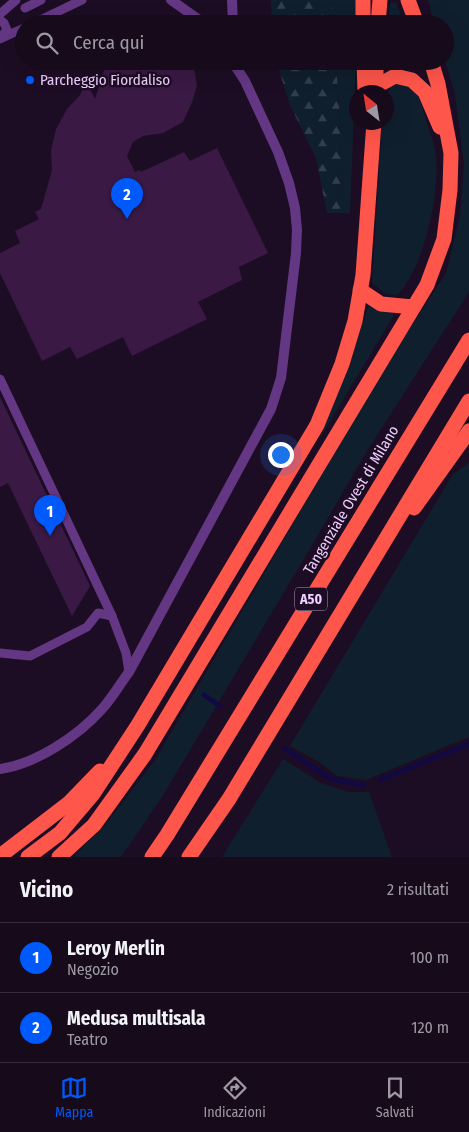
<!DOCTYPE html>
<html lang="it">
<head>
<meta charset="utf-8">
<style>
  :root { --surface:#160a1b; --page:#1f1324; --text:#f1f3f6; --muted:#9e9aa3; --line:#352b3a; --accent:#005afb }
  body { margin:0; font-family:"Fira Sans Condensed",sans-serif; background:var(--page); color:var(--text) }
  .compass { position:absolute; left:349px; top:85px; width:45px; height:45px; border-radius:50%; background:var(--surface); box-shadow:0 5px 20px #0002; rotate:330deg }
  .you { position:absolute; left:280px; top:454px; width:18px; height:18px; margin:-12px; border:4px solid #fff; border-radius:50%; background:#1a73e8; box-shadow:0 0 0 8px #1a73e833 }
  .badge { display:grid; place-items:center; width:32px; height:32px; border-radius:50%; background:var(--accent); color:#fff; font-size:16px; font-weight:700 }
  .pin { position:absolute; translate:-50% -41px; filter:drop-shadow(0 1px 2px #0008) }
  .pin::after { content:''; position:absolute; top:26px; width:18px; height:15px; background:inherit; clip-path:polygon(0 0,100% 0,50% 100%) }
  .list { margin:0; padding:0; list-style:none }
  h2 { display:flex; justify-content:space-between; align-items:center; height:65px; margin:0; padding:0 20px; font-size:21px }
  h2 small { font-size:16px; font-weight:400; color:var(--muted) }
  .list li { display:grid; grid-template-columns:32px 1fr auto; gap:15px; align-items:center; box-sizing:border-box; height:70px; padding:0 20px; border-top:1px solid var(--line) }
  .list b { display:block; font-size:19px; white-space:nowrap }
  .list p { margin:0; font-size:16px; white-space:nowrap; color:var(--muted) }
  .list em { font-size:16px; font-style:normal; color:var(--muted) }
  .icon { flex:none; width:28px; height:28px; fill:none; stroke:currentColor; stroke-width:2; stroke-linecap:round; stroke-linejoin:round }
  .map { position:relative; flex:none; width:469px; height:857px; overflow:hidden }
  .search { position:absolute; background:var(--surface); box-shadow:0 5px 20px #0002; left:15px; right:15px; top:15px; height:55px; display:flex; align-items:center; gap:12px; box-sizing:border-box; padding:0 18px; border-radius:28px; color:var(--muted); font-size:19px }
  .sheet { height:205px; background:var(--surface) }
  nav { display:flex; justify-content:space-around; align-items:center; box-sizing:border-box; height:70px; border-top:1px solid var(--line); background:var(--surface); font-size:14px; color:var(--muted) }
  nav a { display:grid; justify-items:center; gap:2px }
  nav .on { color:var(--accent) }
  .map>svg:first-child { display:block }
  .grass { fill:#101f2e }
  .forest { fill:url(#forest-firs) }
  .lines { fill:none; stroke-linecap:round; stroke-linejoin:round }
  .stream { stroke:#120842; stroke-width:5 }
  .building { fill:#3a1945 }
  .service { stroke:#643784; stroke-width:9 }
  .tertiary { stroke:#643784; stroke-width:10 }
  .motorway { stroke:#ff564b; stroke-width:15 }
  .poi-dot { fill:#005afb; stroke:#1d0d24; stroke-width:2 }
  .labels { text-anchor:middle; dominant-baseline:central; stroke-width:5; stroke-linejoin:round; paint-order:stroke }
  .shield { fill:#1d0d24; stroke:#b096bd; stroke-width:1 }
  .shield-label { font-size:14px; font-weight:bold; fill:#efd0ff }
  .poi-label { font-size:15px; fill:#efd0ff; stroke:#1d0d24; text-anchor:start }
  .street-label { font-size:15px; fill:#efd0ff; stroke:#1d0d24 }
</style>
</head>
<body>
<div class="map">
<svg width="469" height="857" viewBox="0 0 469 857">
  <defs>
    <pattern id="forest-firs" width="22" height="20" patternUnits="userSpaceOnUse" patternTransform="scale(1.25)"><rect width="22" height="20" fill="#101f2e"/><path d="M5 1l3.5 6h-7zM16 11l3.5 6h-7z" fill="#333e4d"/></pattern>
  </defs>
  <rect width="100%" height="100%" fill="#1d0d24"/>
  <g class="grass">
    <polygon points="332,0 357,0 356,24 334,24"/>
    <polygon points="428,0 469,0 469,292 365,454 318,535 162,797 121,857 73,857 102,829 155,760 380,375 446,273 460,216 464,164 455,94 445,61 445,24 434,24"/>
    <polygon points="396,2 404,24 388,24 390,3"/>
    <polygon points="336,61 356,61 350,214 343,213 342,153"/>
    <path d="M405 82C418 89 421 104 425 117 428 128 433 139 435 150 442 187 424 269 397 295L386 294 372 283 382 123 386 122 387 94 391 86Z"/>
    <polygon points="369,303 395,313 320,438 318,436 349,368"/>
    <polygon points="469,463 469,737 366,780 337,776 319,762 290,746 453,474"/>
    <polygon points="283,759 321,783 348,792 369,792 392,857 222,857"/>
  </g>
  <g class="forest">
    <polygon points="271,0 332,0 334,24 272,24"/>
    <polygon points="276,61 336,61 342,153 343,213 327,213 316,158 290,105"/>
  </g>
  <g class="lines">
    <g class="stream">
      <polyline points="204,695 220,706"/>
      <polyline points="285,749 331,779 363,785"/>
      <polyline points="380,780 469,744"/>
    </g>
  </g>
  <g class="building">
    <polygon points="107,61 190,61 194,69 197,86 192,102 183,122 163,133 143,136 133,142 127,156 135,172 140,170 141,172 184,152 190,161 217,148 268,253 239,267 242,280 198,302 207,319 132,356 123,337 77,359 70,347 42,361 0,273 0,253 20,243 15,231 39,219 35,212 41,209 52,170 51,151 56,129 67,109 80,95 86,81 95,99"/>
    <polygon points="0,397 90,586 72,616 8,483 0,487"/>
  </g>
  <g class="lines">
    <g class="service">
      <polyline points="25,8 41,0"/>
      <polyline points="0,14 16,0"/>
      <polyline points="0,20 4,23 7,30 0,38"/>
      <polyline points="32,24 82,0"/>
      <polyline points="0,39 24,28"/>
      <polyline points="0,379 112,616 126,653 129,672"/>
      <polyline points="0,653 30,656 87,627 98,613 112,616"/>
    </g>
    <g class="tertiary">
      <polyline points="171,0 205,24"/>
      <polyline points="232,0 233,24"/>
      <path d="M0 769C36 764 78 736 102 709 112 698 120 684 129 672L271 409 281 378 296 253 297 230 295 208 289 183 278 152 245 81 232 61"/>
    </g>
    <g class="motorway">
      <polyline points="363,0 363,24"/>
      <polyline points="408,0 417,24"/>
      <polyline points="378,24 380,0"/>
      <polyline points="364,61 365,92"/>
      <polyline points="377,86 395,76 412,80 425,92 440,127"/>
      <polyline points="376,92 376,61"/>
      <polyline points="360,290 381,304 413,307"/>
      <polyline points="414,508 469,431"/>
      <polyline points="0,856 69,803 100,771"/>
      <polyline points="28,857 60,833 93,794 138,725 317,425 342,364 355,321 363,275 374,122"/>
      <polyline points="59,857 94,825 145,754 427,285 444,239 450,190 451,153 438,84 431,61"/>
      <polyline points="152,857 167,835 469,340"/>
      <polyline points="189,857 229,799 469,401"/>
    </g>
  </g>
  <circle class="poi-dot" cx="30" cy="80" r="5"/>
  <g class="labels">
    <rect class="shield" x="295" y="587.5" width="32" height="23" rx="4"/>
    <g class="shield-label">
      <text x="311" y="599">A50</text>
    </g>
    <g class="poi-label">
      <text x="40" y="80">Parcheggio Fiordaliso</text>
    </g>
    <g class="street-label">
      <text transform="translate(351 500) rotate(-59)">Tangenziale Ovest di Milano</text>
    </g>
  </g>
</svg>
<svg class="compass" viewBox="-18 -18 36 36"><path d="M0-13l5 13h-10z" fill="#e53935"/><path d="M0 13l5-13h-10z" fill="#9e9aa3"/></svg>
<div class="you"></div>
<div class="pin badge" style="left:50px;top:536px">1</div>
<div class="pin badge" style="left:127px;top:219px">2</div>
<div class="search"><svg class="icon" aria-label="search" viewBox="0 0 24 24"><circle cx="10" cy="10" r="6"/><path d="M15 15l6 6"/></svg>Cerca qui</div>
</div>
<section class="sheet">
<h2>Vicino<small>2 risultati</small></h2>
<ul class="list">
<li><span class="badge">1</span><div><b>Leroy Merlin</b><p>Negozio</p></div><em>100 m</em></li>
<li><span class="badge">2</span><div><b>Medusa multisala</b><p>Teatro</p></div><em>120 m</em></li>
</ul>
</section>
<nav>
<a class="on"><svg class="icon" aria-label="map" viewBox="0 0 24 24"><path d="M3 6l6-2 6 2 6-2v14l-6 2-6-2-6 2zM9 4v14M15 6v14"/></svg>Mappa</a>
<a><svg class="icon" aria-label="directions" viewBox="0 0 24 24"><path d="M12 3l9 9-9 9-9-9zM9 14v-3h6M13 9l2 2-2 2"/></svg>Indicazioni</a>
<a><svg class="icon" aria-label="saved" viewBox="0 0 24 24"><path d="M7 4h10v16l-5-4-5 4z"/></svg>Salvati</a>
</nav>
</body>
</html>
